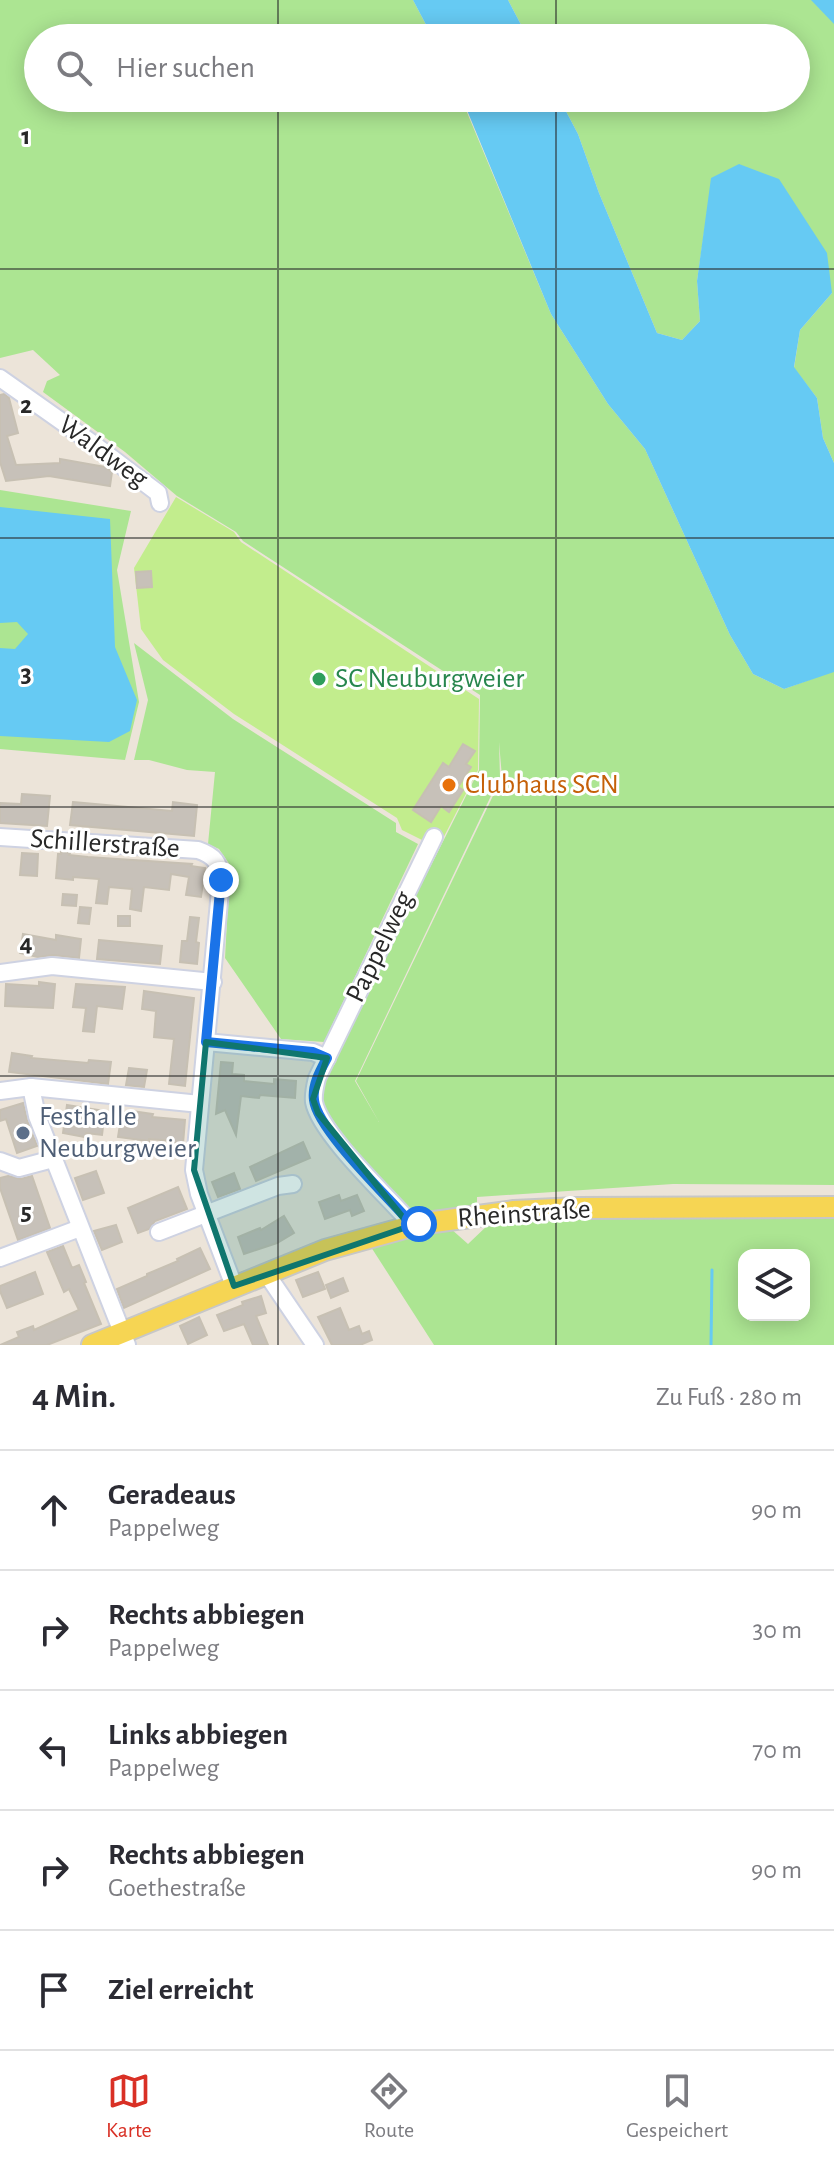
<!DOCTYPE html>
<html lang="de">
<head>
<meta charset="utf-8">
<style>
  :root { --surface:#fff; --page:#f7f7f7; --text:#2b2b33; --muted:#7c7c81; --line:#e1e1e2; --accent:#d93025 }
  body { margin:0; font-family:"Alegreya Sans",sans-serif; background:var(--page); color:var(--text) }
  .controls { position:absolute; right:24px; bottom:24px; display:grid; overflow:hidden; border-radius:16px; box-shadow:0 4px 20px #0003 }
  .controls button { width:72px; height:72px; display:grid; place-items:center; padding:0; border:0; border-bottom:2px solid var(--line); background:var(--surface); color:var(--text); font:40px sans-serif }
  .stop { position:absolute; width:24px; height:24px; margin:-18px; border:6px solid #1a73e8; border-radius:50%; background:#fff }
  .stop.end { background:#1a73e8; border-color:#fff; box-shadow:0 2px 8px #0008 }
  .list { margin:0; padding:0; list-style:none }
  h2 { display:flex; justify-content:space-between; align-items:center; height:104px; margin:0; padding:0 32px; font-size:34px }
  h2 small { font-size:26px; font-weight:400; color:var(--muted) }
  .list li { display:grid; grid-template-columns:52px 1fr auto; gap:24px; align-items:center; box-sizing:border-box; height:120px; padding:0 32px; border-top:2px solid var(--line) }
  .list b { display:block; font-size:30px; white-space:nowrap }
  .list p { margin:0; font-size:26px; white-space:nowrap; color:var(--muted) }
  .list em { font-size:26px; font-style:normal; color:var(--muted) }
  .icon { flex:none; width:44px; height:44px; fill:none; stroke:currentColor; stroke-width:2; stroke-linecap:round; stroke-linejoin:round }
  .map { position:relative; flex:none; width:834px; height:1345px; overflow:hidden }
  .search { position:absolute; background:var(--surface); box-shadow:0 4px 20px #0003; left:24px; right:24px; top:24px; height:88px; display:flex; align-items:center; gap:20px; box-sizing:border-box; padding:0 28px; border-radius:44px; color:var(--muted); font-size:30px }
  .sheet { height:704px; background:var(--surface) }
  nav { display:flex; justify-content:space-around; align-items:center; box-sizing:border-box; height:112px; border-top:2px solid var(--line); background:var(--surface); font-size:22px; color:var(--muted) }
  nav a { display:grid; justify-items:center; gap:4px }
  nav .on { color:var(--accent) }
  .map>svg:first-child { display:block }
  .green { fill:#ace592; fill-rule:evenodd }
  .pitch { fill:#c2ed8d }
  .water { fill:#66caf3 }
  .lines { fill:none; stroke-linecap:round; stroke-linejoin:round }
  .stream { stroke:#66caf3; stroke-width:3 }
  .building { fill:#c7c1b9; stroke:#c7c0b3; stroke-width:2 }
  .minor-casing { stroke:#ced2e2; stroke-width:20 }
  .major-casing { stroke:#c7c7c7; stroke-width:24 }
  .minor { stroke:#fff; stroke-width:16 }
  .major { stroke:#f6d553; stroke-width:20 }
  .route { stroke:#1a73e8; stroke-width:10 }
  .marked { fill:#0f766e; fill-opacity:0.2; stroke:#0f766e; stroke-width:6; stroke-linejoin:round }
  .grid { fill:none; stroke:#282828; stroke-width:2; stroke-opacity:0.55 }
  .leisure-dot { fill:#2e9e5b; stroke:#fff; stroke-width:3 }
  .food-dot { fill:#e8710a; stroke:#fff; stroke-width:3 }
  .service-dot { fill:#5c6f8a; stroke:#fff; stroke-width:3 }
  .labels { text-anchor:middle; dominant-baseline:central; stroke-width:6; stroke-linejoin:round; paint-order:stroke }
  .street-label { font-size:28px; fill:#282828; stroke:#fff }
  .leisure-label { font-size:28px; fill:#27864d; stroke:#fff; text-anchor:start }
  .food-label { font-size:28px; fill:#c56008; stroke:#fff; text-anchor:start }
  .service-label { font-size:28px; fill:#4e5e75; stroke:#fff; text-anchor:start }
  .grid-label { font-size:26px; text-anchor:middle; font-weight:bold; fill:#282828; stroke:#fff; stroke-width:6; stroke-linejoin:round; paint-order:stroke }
</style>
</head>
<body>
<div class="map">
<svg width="834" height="1345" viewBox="0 0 834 1345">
  <rect width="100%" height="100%" fill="#ece4d9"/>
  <g class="green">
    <path d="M0 0H413L433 38H38V98H461L551 314 608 404 645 449 730 635 753 674 784 689 834 671V1185L673 1184 477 1197V1205L417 1216C395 1195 321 1127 320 1099 319 1093 322 1086 323 1080L479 770 480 695 243 541 236 532 177 496 125 452 43 392 47 381 60 375 33 350 0 358ZM499 742 502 777 356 1081 379 1122 355 1081 500 777Z"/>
    <polygon points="508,0 834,0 834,463 823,438 817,398 794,368 800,330 832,293 712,178 697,281 700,321 682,340 657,333 599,193 578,134 559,98 796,98 796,38 528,38"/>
    <polygon points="0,490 131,511 117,570 139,702 125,760 0,749"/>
    <polygon points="134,643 233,719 396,823 396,832 418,844 324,1042 281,1039 225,958 230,865 219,849 208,844 215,772 187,770 149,760 134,760 148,700"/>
    <path d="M603 1217 834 1219V1345H434L371 1247 450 1228 468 1244 489 1224ZM744 1255H804V1315H744Z"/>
  </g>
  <polygon class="pitch" points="176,497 234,532 241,542 479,699 478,770 431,862 415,854 422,840 402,830 397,818 234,714 163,660 141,629 134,568"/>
  <g class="water">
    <polygon points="413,0 508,0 528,38 433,38"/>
    <polygon points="811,0 834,0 834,24"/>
    <polygon points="462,98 559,98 578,134 599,193 657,333 682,340 700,321 697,281 711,178 739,164 779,179 827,253 832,293 800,330 794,367 817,398 823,438 834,463 834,672 784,689 753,674 730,635 645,449 608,404 551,314"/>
    <polygon points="0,507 110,519 115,647 137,700 130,731 109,742 0,736 0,648 15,649 28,634 17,622 0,623"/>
  </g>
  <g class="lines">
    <polyline class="stream" points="711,1345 712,1270"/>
  </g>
  <g class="building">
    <polygon points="4,394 9,398 18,433 7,436 16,465 60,463 60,459 105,467 112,472 110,486 49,476 6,481 0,462 0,395"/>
    <polygon points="151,571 152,587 137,588 136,572"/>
    <polygon points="463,744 475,751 466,764 471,767 458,787 463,790 449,812 441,806 431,822 413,810 443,763 449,767"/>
    <polygon points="22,794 50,796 47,826 0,823 0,803 21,804"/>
    <polygon points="73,802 172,811 173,802 197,805 194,836 70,825"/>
    <polygon points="61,852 70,853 69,855 88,857 192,864 191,866 205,868 201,897 186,895 189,877 171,874 169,890 144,887 141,911 130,909 132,889 109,887 107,904 96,903 99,879 73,877 73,880 56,878 58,854 61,854"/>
    <polygon points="22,853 38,854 37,876 20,875"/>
    <polygon points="63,894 77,895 76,906 62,905"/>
    <polygon points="80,907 91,908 89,924 78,923"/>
    <rect x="118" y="916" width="12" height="10"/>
    <polygon points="190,917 199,918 196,942 199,943 197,964 180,962 182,941 187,941"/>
    <polygon points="23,934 56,940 56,935 81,939 79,958 53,955 38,957 20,953"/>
    <polygon points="99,940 162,946 160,964 97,959"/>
    <polygon points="39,982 55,984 53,1008 5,1006 6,984 39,986"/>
    <polygon points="76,984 125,987 122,1009 97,1006 94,1032 83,1031 86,1008 73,1007"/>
    <polygon points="144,991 194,998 185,1086 169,1084 174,1039 154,1037 156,1011 142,1009"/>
    <polygon points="12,1053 32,1056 31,1058 88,1063 89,1060 111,1062 108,1084 9,1072"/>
    <polygon points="221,1062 233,1063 232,1074 244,1075 244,1081 274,1084 274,1079 296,1081 295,1098 260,1095 259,1098 241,1096 236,1135 225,1110 216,1114"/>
    <polygon points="129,1068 147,1070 144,1087 126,1085"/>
    <polygon points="23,1103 27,1120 37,1146 17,1153 6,1119 0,1121 0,1110"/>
    <polygon points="67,1105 105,1111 102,1135 86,1133 85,1137 63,1133"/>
    <polygon points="132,1111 153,1114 152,1117 185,1120 183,1144 173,1143 173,1141 149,1139 149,1141 118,1137 122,1112 132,1113"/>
    <polygon points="303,1142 310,1158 256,1181 250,1167"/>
    <polygon points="96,1171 104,1193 83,1200 75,1178"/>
    <polygon points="234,1173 240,1189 218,1197 212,1182"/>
    <polygon points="8,1176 21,1179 32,1176 50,1228 18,1240 0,1188 0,1178"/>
    <polygon points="178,1187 187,1209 155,1221 149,1229 138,1233 128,1208"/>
    <polygon points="339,1195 341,1201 357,1195 364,1211 352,1216 350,1210 325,1219 319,1202"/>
    <polygon points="284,1216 294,1233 277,1243 244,1254 238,1237 260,1228 261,1230"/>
    <polygon points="116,1225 122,1242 102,1250 94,1231"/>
    <polygon points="63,1246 72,1268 79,1265 86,1282 84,1283 101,1324 47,1345 0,1345 19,1337 17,1332 33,1326 34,1330 79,1310 69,1289 64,1292 47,1252"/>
    <polygon points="200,1248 210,1269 124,1308 117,1289 147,1276 147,1274 178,1261 177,1259"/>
    <polygon points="35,1272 43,1294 7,1308 0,1291 0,1286"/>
    <polygon points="318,1272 325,1289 303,1297 296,1280"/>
    <polygon points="343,1278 348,1291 331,1298 326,1285"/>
    <polygon points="261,1296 266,1313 256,1316 268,1345 253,1345 244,1324 224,1331 217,1315 243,1305 242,1302"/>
    <polygon points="340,1308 349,1330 359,1326 362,1334 369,1331 372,1340 360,1345 332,1345 318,1317"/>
    <polygon points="199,1317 207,1335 188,1344 180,1326"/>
  </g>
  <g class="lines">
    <g class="minor-casing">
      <g id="minor">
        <polyline points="0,378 92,443 158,493 160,503"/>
        <path d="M0 837 198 850C215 856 219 862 221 880L194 1170 199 1194 234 1286"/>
        <polyline points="0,973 52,966 213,982"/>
        <polyline points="206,1042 313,1052 327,1058"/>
        <polyline points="31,1087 37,1116 127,1345"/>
        <polyline points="0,1091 31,1087 200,1104"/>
        <polyline points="0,1161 19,1168 53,1159"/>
        <path d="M410 1226 407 1219C384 1193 320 1133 314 1102 313 1094 315 1086 317 1078L434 837"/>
        <polyline points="159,1232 278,1186 293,1184"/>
        <polyline points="0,1258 80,1228"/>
        <polyline points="266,1273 315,1345"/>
      </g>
    </g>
    <g class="major-casing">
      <polyline id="major" points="92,1345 325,1250 419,1224 514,1211 578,1208 834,1207"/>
    </g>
    <use href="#minor" class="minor"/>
    <use href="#major" class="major"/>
  </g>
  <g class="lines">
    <path class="route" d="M221 880 206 1042 313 1052 327 1058C320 1071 312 1085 314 1100 317 1129 386 1195 407 1219L410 1226 419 1224"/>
  </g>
  <path class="marked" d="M206 1042 327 1058 313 1099 318 1113 410 1226 234 1286 194 1170Z"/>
  <path class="grid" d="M278 0V38M556 0V38M278 98V1345M556 98V1345M0 269H834M0 538H834M0 807H834M0 1076H834"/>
  <circle class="leisure-dot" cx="319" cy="679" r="8"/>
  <circle class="food-dot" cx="449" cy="785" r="8"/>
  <circle class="service-dot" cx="23" cy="1133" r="8"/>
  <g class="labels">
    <g class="street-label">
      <text transform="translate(103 452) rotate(36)">Waldweg</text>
      <text transform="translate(105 844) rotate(4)">Schillerstraße</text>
      <text transform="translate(380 947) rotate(-64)">Pappelweg</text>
      <text transform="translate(524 1214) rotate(-4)">Rheinstraße</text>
    </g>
    <g class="leisure-label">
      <text x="335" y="679">SC Neuburgweier</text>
    </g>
    <g class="food-label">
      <text x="465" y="785">Clubhaus SCN</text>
    </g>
    <g class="service-label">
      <text x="39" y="1117">Festhalle<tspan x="39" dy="32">Neuburgweier</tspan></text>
    </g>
  </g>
  <g class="grid-label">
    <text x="26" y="144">1</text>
    <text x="26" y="413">2</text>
    <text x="26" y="682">3</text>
    <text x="26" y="951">4</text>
    <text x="26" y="1220">5</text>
  </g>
</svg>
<div class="controls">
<button><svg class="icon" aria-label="layers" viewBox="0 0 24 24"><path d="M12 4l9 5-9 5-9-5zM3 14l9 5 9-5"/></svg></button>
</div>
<div class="stop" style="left:419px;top:1224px"></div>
<div class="stop end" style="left:221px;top:880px"></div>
<div class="search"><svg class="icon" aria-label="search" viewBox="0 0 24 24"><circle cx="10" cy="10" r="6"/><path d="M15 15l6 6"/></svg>Hier suchen</div>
</div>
<section class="sheet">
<h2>4 Min.<small>Zu Fuß · 280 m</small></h2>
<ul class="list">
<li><svg class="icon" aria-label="ahead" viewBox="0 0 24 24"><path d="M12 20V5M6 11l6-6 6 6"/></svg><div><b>Geradeaus</b><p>Pappelweg</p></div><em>90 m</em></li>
<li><svg class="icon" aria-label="right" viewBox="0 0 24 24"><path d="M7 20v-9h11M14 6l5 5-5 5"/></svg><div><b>Rechts abbiegen</b><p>Pappelweg</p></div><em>30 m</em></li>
<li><svg class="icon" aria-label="left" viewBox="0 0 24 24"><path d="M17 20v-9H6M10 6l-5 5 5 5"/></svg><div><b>Links abbiegen</b><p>Pappelweg</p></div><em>70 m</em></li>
<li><svg class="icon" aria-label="right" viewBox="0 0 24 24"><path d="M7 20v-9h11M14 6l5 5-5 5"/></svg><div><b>Rechts abbiegen</b><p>Goethestraße</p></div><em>90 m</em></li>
<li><svg class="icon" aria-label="arrive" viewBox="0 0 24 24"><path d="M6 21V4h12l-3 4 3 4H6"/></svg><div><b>Ziel erreicht</b></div></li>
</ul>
</section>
<nav>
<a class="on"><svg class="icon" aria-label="map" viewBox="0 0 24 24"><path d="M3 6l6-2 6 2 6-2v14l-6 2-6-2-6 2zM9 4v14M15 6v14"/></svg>Karte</a>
<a><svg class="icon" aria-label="directions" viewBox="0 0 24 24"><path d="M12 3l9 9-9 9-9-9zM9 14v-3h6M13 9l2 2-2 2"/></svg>Route</a>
<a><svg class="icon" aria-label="saved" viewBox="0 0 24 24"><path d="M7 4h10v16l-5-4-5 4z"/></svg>Gespeichert</a>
</nav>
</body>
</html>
